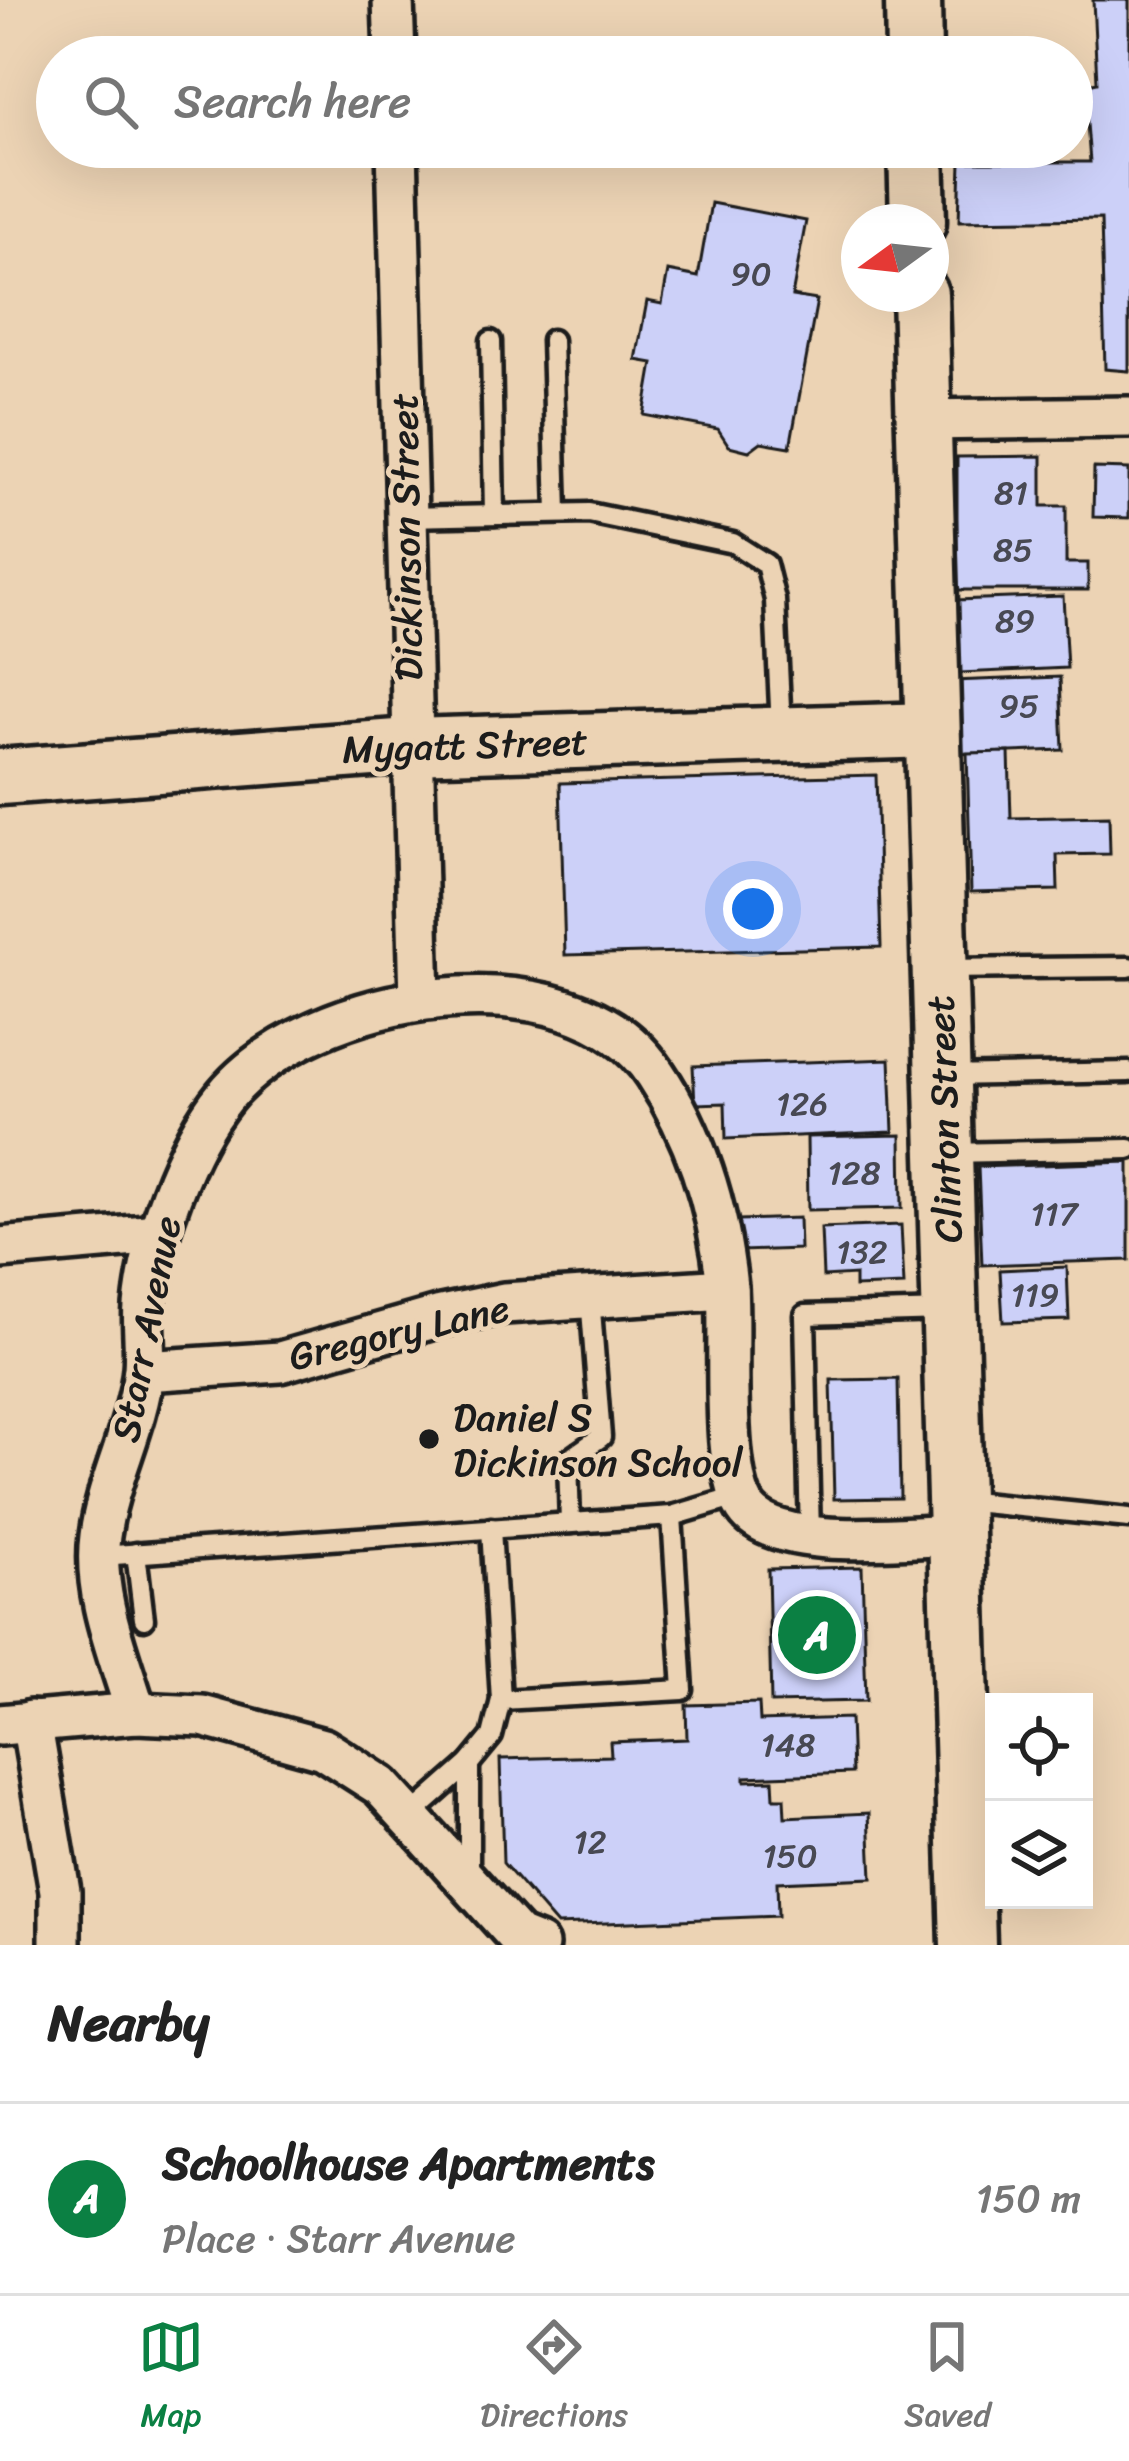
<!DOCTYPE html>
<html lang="en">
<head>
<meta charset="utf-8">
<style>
  :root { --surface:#fff; --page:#f2f2f2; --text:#222; --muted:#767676; --line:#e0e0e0; --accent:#0b8043 }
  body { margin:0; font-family:Sriracha,sans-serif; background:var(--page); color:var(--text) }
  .controls { position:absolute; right:36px; bottom:36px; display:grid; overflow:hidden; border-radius:0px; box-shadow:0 12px 48px #0002 }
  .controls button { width:108px; height:108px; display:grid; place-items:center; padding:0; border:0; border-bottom:3px solid var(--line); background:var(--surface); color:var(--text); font:60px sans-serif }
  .compass { position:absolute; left:841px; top:204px; width:108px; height:108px; border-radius:50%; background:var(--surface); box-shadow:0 12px 48px #0002; rotate:255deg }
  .you { position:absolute; left:753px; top:909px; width:42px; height:42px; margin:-30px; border:9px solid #fff; border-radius:50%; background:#1a73e8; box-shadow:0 0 0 18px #1a73e833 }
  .badge { display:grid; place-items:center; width:78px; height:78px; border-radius:50%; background:var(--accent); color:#fff; font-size:39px; font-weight:700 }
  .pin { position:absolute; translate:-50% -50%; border:6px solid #fff; box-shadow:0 3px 12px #0006 }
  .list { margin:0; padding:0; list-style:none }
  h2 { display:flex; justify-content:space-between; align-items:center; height:156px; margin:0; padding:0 48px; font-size:51px }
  h2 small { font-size:39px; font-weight:400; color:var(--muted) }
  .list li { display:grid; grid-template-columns:78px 1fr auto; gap:36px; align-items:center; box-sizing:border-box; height:192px; padding:0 48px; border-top:3px solid var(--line) }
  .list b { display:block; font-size:45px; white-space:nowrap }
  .list p { margin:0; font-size:39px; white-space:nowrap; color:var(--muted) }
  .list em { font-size:39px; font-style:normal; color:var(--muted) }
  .icon { flex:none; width:66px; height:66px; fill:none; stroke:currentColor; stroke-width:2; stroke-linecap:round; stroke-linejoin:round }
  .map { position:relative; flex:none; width:1129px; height:1945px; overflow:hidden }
  .search { position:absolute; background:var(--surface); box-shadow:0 12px 48px #0002; left:36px; right:36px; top:36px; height:132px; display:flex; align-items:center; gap:30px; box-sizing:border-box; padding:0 42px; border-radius:66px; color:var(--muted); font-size:45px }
  .sheet { height:348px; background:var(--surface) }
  nav { display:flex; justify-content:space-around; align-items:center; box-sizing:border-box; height:168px; border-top:3px solid var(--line); background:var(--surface); font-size:33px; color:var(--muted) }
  nav a { display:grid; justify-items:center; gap:6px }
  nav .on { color:var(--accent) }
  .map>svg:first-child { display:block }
  .building { fill:#ccd0f8; stroke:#1c1c1c; stroke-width:3 }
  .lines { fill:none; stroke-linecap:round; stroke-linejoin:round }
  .lane-casing { stroke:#1c1c1c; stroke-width:27 }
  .street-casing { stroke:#1c1c1c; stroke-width:48 }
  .secondary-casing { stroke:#1c1c1c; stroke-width:63 }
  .lane { stroke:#ecd3b4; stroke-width:18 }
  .street { stroke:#ecd3b4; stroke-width:39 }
  .secondary { stroke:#ecd3b4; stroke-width:54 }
  .poi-dot { fill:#1c1c1c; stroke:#ecd3b4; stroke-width:4.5 }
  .labels { text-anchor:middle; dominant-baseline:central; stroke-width:10; stroke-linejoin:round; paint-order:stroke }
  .number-label { font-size:33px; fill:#484953 }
  .street-label { font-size:39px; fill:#1c1c1c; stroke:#ecd3b4 }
  .poi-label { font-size:39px; fill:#1c1c1c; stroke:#ecd3b4; text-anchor:start }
</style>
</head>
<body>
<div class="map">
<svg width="1129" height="1945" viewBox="0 0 1129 1945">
  <rect width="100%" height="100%" fill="#ecd3b4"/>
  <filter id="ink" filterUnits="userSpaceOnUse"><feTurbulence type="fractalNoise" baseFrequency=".00833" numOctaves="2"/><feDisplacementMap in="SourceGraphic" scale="24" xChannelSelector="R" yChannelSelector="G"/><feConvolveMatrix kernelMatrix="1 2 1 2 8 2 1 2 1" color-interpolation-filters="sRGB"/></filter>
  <g filter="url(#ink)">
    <g class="building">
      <polygon points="1093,0 1129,0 1129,371 1105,369 1101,219 959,221 961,162 1090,162 1084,85 1097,82"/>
      <polygon points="711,203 806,221 792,296 817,300 790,447 761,442 749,451 729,446 718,429 644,415 653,363 636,360 647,301 662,304 668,271 698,277"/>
      <polygon points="1042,456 1042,506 1066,506 1066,563 1088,563 1088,590 957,590 957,457"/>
      <polygon points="1094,468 1129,469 1129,518 1093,517"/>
      <polygon points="1063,596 1067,668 960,673 956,600"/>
      <polygon points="1060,677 1063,750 956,754 953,681"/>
      <polygon points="1009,752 1011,818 1109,816 1110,854 1057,855 1058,890 971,892 967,753"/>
      <polygon points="876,775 881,947 565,955 560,783"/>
      <polygon points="890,1059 893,1132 726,1139 725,1103 695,1104 693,1066"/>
      <polygon points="901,1135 902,1208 808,1210 807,1137"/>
      <polygon points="1129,1162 1129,1260 982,1265 978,1167"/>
      <polygon points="799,1218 800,1249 740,1251 739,1220"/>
      <polygon points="901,1225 904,1285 855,1287 855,1275 823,1277 821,1228"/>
      <polygon points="1067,1267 1069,1320 1003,1322 1000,1270"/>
      <polygon points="898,1379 900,1498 834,1499 831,1380"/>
      <polygon points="862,1567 866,1701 771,1703 768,1569"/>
      <polygon points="759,1703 760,1721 850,1718 852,1773 745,1777 745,1781 773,1780 774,1798 784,1798 785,1817 869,1813 872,1878 777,1882 778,1916 557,1925 503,1863 500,1759 611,1756 610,1742 687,1739 686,1705"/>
    </g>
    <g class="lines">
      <g class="lane-casing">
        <g id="lane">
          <polyline points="552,340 557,513"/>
          <polyline points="491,341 494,515"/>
          <polyline points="405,517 589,513 733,543 766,564 775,600 781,729"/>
          <polyline points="942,969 1129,967"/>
          <polyline points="948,1076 1129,1072"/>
          <polyline points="950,1153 1129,1149"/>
          <polyline points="962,1501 1129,1518"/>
          <polyline points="570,1523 568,1460 601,1437 590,1297"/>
          <polyline points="491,1528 501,1700"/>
          <polyline points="810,1537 805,1315 945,1311"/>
          <polyline points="136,1553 144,1619"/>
          <polyline points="100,1556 672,1516"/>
          <polyline points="409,1817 469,1764 492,1736 501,1700 683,1690 672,1516 740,1496"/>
          <polyline points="469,1879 469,1764"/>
        </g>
      </g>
      <g class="street-casing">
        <g id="street">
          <polyline points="393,0 395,57"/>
          <polyline points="397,147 420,999"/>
          <polyline points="923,420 1129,417"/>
          <polyline points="0,1248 158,1234"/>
          <polyline points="144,1371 280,1362 441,1316 504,1303 727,1289"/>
          <path d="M136 1713C120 1658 92 1595 100 1536 107 1480 138 1426 144 1369 146 1348 142 1327 144 1306 150 1242 184 1146 225 1096 311 992 572 947 655 1074 697 1137 719 1212 727 1287 731 1337 719 1477 748 1511 782 1552 906 1536 958 1535"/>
          <polyline points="31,1721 60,1891 60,1945"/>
          <polyline points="0,1725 136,1713 202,1716 323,1749 381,1786 518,1937 538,1945"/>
        </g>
      </g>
      <g class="secondary-casing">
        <g id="secondary">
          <polyline points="913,0 914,57"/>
          <polyline points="916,147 918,222"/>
          <polyline points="920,294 968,1945"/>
          <polyline points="0,777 411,746 932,730"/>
        </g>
      </g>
      <use href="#lane" class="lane"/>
      <use href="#street" class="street"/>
      <use href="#secondary" class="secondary"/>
    </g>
  </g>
  <circle class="poi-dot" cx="429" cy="1439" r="12"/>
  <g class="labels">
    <g class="number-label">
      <text x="751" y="274">90</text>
      <text x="1011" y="493">81</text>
      <text x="1013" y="550">85</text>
      <text x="1015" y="621">89</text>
      <text x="1019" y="706">95</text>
      <text x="802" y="1104">126</text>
      <text x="854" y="1173">128</text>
      <text x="1054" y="1214">117</text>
      <text x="862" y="1252">132</text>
      <text x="1035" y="1295">119</text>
      <text x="788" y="1745">148</text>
      <text x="590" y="1842">12</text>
      <text x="790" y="1856">150</text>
    </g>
    <g class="street-label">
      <text transform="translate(406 537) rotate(-91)">Dickinson Street</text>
      <text transform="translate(465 745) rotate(-2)">Mygatt Street</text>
      <text transform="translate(944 1119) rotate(-92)">Clinton Street</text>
      <text transform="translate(146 1329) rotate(-79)">Starr Avenue</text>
      <text transform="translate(399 1332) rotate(-13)">Gregory Lane</text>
    </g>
    <g class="poi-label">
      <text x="453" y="1417">Daniel S<tspan x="453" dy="45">Dickinson School</tspan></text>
    </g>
  </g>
</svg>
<div class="controls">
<button><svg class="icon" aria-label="locate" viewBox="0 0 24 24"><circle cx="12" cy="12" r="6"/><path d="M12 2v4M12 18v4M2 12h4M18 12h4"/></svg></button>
<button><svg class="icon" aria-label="layers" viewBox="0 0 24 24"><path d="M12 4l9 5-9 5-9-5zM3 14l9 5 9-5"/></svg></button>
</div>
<svg class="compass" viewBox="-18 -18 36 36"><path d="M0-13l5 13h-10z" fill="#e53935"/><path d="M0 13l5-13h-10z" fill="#767676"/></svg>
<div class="you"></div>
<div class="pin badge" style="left:817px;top:1635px">A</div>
<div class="search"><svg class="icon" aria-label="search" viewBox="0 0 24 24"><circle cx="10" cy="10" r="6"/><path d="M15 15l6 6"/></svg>Search here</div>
</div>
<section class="sheet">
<h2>Nearby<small></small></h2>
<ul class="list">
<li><span class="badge">A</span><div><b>Schoolhouse Apartments</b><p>Place · Starr Avenue</p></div><em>150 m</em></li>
</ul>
</section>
<nav>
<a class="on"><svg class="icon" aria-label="map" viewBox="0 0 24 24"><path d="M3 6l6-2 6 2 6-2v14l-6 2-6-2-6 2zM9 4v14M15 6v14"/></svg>Map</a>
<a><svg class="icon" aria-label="directions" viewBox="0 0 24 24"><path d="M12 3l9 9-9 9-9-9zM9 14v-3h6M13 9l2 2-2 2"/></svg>Directions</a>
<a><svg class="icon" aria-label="saved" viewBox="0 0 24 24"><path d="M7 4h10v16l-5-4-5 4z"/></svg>Saved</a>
</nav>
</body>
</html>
